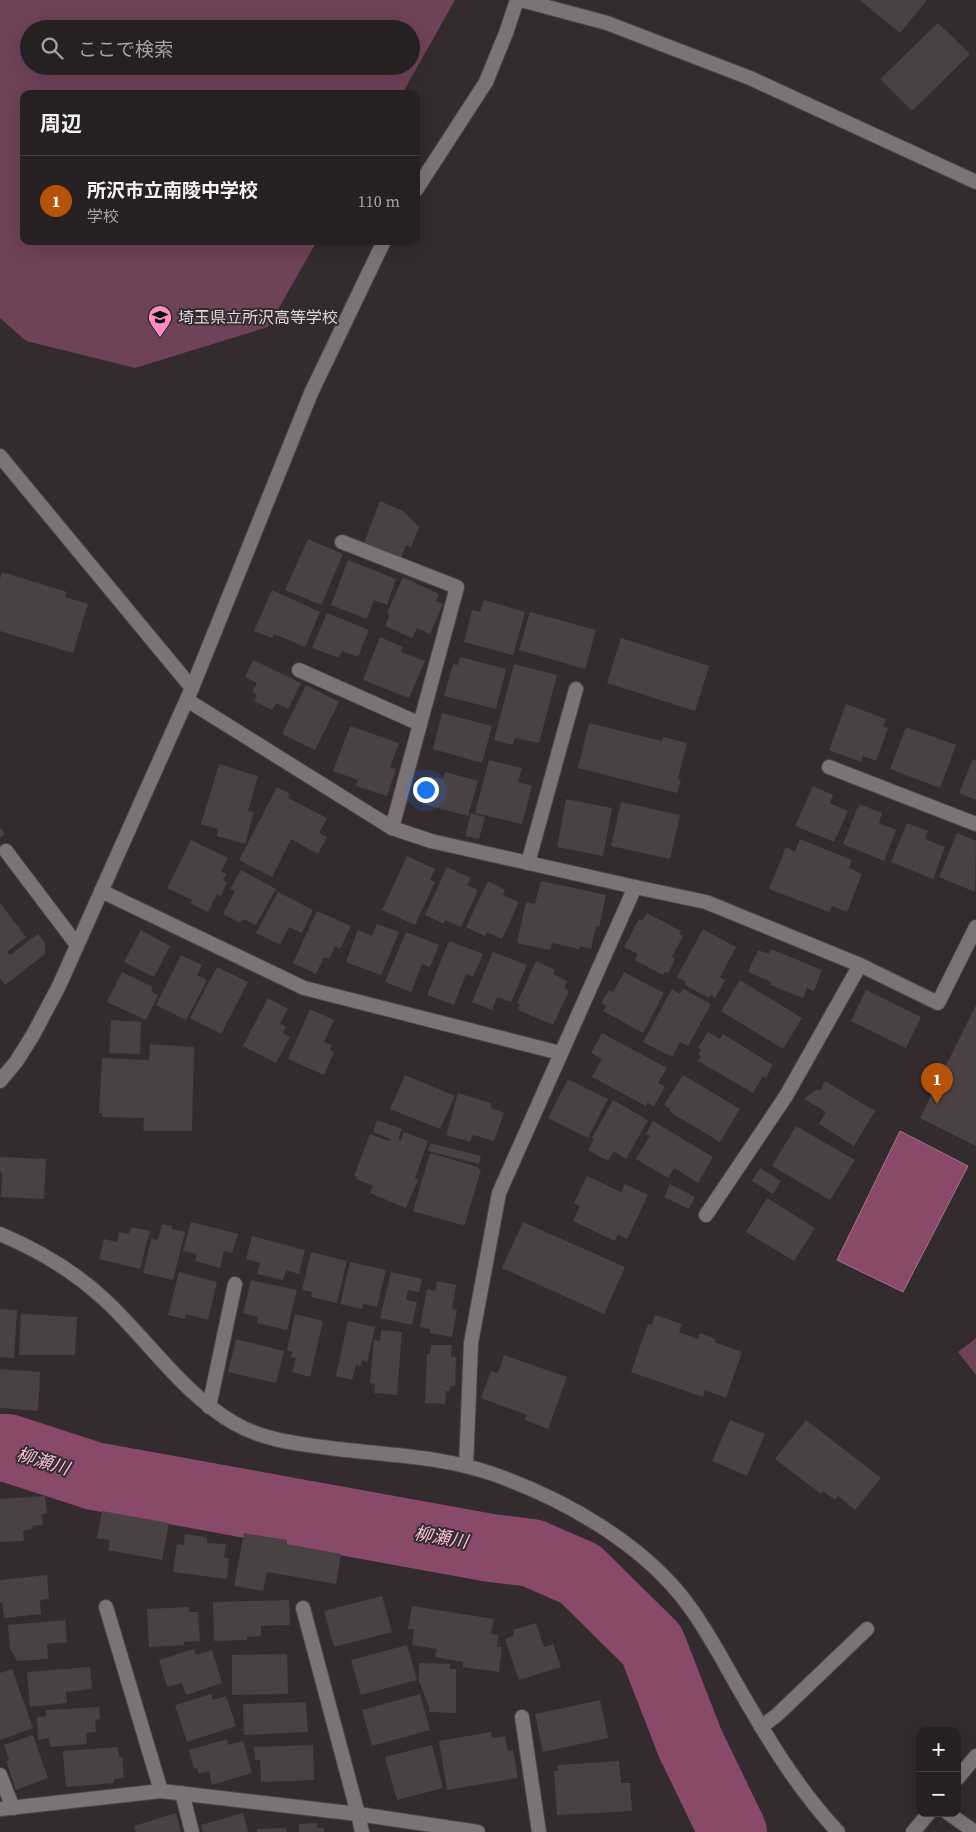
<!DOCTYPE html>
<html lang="ja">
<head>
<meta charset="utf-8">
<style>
  :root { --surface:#262022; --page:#2e282a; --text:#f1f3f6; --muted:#a4a3a5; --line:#423e40; --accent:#b45309 }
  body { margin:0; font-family:"Source Serif 4","Noto Sans JP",serif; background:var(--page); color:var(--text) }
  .controls { position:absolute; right:15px; bottom:15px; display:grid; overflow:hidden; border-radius:10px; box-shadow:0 5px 20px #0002 }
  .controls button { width:45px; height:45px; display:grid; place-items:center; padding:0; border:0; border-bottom:1px solid var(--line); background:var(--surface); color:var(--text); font:25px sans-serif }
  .you { position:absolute; left:425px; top:789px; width:18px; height:18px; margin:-12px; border:4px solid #fff; border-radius:50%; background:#1a73e8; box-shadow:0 0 0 8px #1a73e833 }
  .badge { display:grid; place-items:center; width:32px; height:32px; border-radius:50%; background:var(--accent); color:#fff; font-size:16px; font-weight:700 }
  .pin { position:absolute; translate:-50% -41px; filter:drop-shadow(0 1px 2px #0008) }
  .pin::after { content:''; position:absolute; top:26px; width:18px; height:15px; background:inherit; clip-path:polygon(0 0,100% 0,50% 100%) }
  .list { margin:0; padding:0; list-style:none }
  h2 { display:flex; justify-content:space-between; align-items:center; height:65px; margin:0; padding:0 20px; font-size:21px }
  h2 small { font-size:16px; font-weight:400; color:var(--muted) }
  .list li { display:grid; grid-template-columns:32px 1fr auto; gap:15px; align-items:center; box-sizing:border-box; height:90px; padding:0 20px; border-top:1px solid var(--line) }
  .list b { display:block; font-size:19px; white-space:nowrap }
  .list p { margin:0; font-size:16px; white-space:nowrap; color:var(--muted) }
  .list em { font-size:16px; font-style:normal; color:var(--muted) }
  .icon { flex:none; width:28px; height:28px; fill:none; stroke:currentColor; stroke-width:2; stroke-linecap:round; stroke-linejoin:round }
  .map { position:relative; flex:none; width:976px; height:1832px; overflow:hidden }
  .search { position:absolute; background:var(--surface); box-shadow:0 5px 20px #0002; left:20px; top:20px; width:400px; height:55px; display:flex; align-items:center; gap:12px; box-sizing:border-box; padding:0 18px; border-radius:28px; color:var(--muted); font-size:19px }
  .panel { position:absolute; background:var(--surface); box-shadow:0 5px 20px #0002; left:20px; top:90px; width:400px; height:155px; border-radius:10px }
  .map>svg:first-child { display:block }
  .green { fill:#6e4257; fill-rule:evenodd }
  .water { fill:#894969; stroke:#a2748b }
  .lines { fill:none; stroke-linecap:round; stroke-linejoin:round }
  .river { stroke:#894969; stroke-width:68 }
  .building { fill:#4a4145 }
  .service-casing { stroke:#4c4749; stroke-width:16 }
  .minor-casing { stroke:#4c4749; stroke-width:16 }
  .tertiary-casing { stroke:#4c4749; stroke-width:16 }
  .service { stroke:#7c7377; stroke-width:14 }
  .minor { stroke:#7c7377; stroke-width:14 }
  .tertiary { stroke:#7c7377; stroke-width:14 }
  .labels { text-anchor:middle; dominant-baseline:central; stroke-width:4; stroke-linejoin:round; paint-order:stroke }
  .poi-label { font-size:16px; fill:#dcd7d9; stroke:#332b2e; text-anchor:start }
  .water-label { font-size:18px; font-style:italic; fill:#fabfd9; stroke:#332b2e }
</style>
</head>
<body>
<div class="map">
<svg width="976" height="1832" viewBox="0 0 976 1832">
  <rect width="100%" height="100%" fill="#332b2e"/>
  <g class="green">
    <path d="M0 0H455L402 94H24V241H317L268 327 135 368 26 341 0 318ZM29 29H411V66H29Z"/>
    <polygon points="976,1338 976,1375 958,1352"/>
  </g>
  <polygon class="water" points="900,1131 968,1166 903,1292 837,1260"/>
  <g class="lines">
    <polyline class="river" points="0,1448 8,1448 94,1476 491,1548 532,1553 580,1574 652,1645 690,1743 733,1832"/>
  </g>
  <g class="building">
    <polygon points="860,0 927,0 900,33"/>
    <polygon points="938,23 970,54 912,111 880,79"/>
    <polygon points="380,501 403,511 419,527 411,547 406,545 401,558 364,543"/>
    <polygon points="308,539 343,554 321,605 285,590"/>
    <polygon points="348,560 396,579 387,605 374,600 367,619 331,605"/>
    <polygon points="2,572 67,592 65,597 88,604 73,653 0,631 0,579"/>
    <polygon points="403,577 439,594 436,601 443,604 430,634 417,628 412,638 385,626 390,614 387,613"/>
    <polygon points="272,590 320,612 305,647 274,634 272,638 254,631"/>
    <polygon points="484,600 525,612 513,655 464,642 472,610 480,612"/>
    <polygon points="530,612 596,630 585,669 519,650"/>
    <polygon points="327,613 369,630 358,657 342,651 339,658 312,648"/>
    <polygon points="380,637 403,647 401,652 425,661 409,698 363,680"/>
    <polygon points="621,638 709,666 695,711 607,683"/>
    <polygon points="460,657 506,669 496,709 444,696 453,664 458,665"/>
    <polygon points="253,660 301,683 288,709 276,703 272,710 254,701 257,695 252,692 257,683 245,677"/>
    <polygon points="514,664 557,675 539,743 515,738 513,745 494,740"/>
    <polygon points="306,685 339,702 315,750 282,734"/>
    <polygon points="846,704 886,719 883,726 888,728 876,761 863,756 861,762 829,750"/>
    <polygon points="442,713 492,726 482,763 433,749"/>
    <polygon points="589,723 662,741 663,737 687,743 678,779 681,780 677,793 578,768"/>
    <polygon points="350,726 399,743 390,767 396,769 387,796 356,786 358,780 333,771"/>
    <polygon points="906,727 956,745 940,788 890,769"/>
    <polygon points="973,759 976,760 976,800 959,793"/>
    <polygon points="489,760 522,768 518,782 532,786 522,824 475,813"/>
    <polygon points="219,764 258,776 248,811 254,812 245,844 217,836 218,829 201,824"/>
    <polygon points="445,772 478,781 468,816 423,804 430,776 443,779"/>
    <polygon points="813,786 833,795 830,803 848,811 834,842 795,826"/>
    <polygon points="277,787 290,794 288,798 327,818 319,833 327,837 318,854 291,839 272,877 239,860"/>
    <polygon points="566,799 612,808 603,856 557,847"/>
    <polygon points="621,802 680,815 670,859 611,846"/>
    <polygon points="859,804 882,813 879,823 896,830 884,861 843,844"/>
    <polygon points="471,813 485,817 479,839 465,836"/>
    <polygon points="907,823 928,831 925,839 945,847 933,879 891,862"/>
    <polygon points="0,827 5,834 0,838"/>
    <polygon points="957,833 976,841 975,892 939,877"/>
    <polygon points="800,839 852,860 849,868 862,874 847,912 832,906 829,912 769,889 786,847 795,852"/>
    <polygon points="191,840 228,858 221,871 226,874 223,880 227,882 221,896 217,894 208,912 190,903 192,900 167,888"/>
    <polygon points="407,856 435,869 430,880 435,882 415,925 382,910"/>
    <polygon points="447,867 471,878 467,885 478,890 461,927 445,920 444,924 425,915"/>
    <polygon points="241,870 276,889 256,925 243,919 240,923 223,914 235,891 230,889"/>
    <polygon points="488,881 505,890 503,895 519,902 502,939 487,932 485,936 466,927"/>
    <polygon points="541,881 606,895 599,927 596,926 591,949 580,946 579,949 552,943 550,950 517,943 526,902 535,904"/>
    <polygon points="278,892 313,910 302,933 289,927 280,945 256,933"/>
    <polygon points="0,903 26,937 7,952 10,955 38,934 45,942 45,954 5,985 0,978"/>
    <polygon points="317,911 351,926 340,949 335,946 329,959 324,957 316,974 293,963"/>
    <polygon points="647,913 681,931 679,934 683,936 672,957 675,959 668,973 665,972 663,975 635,960 638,954 624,947 639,919 642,921"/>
    <polygon points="377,924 399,932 381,975 346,962 358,930 372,936"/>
    <polygon points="703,929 736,947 720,977 725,980 715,998 711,995 709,998 685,985 686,982 677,977"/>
    <polygon points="141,930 170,946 154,977 124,962"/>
    <polygon points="406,932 439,945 430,967 422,964 411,992 385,982"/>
    <polygon points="449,941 483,954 473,977 466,974 454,1005 427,995"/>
    <polygon points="771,949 822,970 814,991 807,988 803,998 770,985 771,982 748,972 758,950 769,954"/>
    <polygon points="493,952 527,965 511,1002 497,997 492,1010 472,1002"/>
    <polygon points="181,955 202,965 197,975 207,980 186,1020 156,1005"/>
    <polygon points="536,961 555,970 553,974 567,981 564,988 569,991 553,1025 518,1010 520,1004 517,1003"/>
    <polygon points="217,967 248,982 221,1034 190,1018"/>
    <polygon points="122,972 153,987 151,991 158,995 146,1020 107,1002"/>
    <polygon points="624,972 664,993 643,1033 603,1011 606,1006 601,1003 609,990 613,992"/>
    <polygon points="740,980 802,1018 783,1049 721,1011"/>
    <polygon points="672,989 680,994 683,989 711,1004 688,1046 680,1042 672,1057 643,1042"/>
    <polygon points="866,990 921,1017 906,1048 851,1021"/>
    <polygon points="268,998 288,1009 280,1023 286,1027 283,1033 290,1037 276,1063 243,1046"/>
    <polygon points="976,1005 976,1146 920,1118"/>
    <polygon points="310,1009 334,1020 324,1042 332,1045 330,1050 334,1052 324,1075 288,1059"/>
    <polygon points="111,1020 141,1022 140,1054 109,1053"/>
    <polygon points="708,1032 720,1039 723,1034 773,1065 766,1078 763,1076 753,1093 698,1061 701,1056 698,1055 701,1050 698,1048"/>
    <polygon points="602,1033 667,1068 658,1083 665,1087 654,1106 648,1103 646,1106 592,1077 602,1059 591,1053"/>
    <polygon points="150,1044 194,1047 192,1131 145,1131 143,1129 144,1118 102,1117 102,1113 99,1113 102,1058 149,1060"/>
    <polygon points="405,1075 455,1096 440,1129 390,1109"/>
    <polygon points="683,1075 740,1109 720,1142 670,1112 671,1110 664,1105"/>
    <polygon points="568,1079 608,1099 588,1138 548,1118"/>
    <polygon points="825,1081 875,1111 854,1146 819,1124 826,1112 804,1099 817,1089 820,1091"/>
    <polygon points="458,1093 491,1103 491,1108 504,1113 494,1141 473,1135 470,1142 446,1135"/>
    <polygon points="613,1100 648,1120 626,1159 613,1151 608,1161 588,1150 594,1139 592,1138"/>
    <polygon points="377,1120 402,1129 398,1139 401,1140 404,1132 428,1141 415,1178 418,1180 406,1208 370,1193 373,1186 356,1179 357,1177 354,1176 370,1134 389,1141 390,1139 373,1132"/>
    <polygon points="653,1121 713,1157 698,1183 674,1168 668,1178 636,1159 650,1136 646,1134"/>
    <polygon points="796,1126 855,1160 830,1200 772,1166"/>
    <polygon points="430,1143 481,1156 479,1164 428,1151"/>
    <polygon points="430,1153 478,1167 478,1169 481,1169 465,1224 462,1225 413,1211"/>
    <polygon points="0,1157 46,1159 44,1199 1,1197 2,1173 0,1172"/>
    <polygon points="760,1168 781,1181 773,1194 752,1181"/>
    <polygon points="587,1176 621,1192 625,1184 648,1195 627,1239 618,1234 615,1241 573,1221 580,1206 574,1203"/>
    <polygon points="670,1184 695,1197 689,1209 664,1197"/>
    <polygon points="767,1198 815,1228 794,1261 746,1232"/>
    <polygon points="191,1222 238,1234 232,1253 224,1251 220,1268 195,1261 197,1254 183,1251"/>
    <polygon points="523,1222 625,1267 604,1314 502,1268"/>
    <polygon points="162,1224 172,1226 172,1229 185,1232 173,1280 143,1273 151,1239 158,1240"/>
    <polygon points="131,1227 150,1231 140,1269 99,1259 104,1239 117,1242 119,1232 129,1234"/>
    <polygon points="252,1236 305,1250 299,1274 286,1270 283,1280 257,1274 260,1263 246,1259"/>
    <polygon points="311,1252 347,1261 337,1303 311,1297 312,1292 302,1290"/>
    <polygon points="350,1262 386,1270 377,1307 363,1304 362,1309 340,1304"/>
    <polygon points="179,1272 217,1282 208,1320 186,1314 185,1319 168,1315"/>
    <polygon points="391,1272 422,1279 419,1292 408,1290 406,1300 417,1302 412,1325 380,1318"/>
    <polygon points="251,1280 297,1290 287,1330 257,1323 258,1317 243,1313"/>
    <polygon points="437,1281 456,1285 452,1309 457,1310 452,1337 430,1333 431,1329 420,1327 427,1289 435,1291"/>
    <polygon points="0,1309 17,1310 14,1358 0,1357"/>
    <polygon points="21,1314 77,1317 75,1355 19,1355"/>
    <polygon points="295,1314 323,1321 310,1377 292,1372 296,1358 291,1357 293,1352 287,1350"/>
    <polygon points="655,1315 682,1324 679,1332 698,1339 700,1333 716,1339 714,1342 742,1352 726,1398 705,1390 703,1397 631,1372 648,1324 652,1325"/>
    <polygon points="348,1321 375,1327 367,1362 362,1360 361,1366 356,1365 352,1380 336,1376"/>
    <polygon points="381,1330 402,1332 397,1395 374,1393 375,1384 370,1383 374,1340 380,1341"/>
    <polygon points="236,1339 284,1351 276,1383 228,1372"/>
    <polygon points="431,1345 452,1345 451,1357 456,1357 455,1386 450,1386 450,1391 446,1391 445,1404 425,1403 427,1354 430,1354"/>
    <polygon points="504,1355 567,1377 548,1429 525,1420 527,1415 481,1398 491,1371 498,1373"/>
    <polygon points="0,1369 40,1372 38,1411 0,1408"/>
    <polygon points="730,1420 765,1434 747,1476 712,1461"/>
    <polygon points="806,1420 881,1478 855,1510 838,1496 835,1500 823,1491 821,1494 775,1459"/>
    <polygon points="45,1496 47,1513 42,1514 43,1525 32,1526 33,1529 23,1531 24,1541 0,1542 0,1499"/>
    <polygon points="102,1511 169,1523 162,1560 108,1550 110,1540 97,1538"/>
    <polygon points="244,1533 287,1540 287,1544 341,1554 336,1584 267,1572 263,1591 234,1586"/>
    <polygon points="185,1534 207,1537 207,1543 226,1544 224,1557 229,1559 227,1579 173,1572 177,1544 184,1545"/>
    <polygon points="47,1575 49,1599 40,1600 41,1614 4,1618 2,1602 0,1603 0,1580"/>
    <polygon points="382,1596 392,1632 334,1647 324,1611"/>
    <polygon points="289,1600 290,1625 261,1626 261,1636 247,1637 247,1640 214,1641 213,1602"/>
    <polygon points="412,1606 494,1619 491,1634 498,1635 497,1647 502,1647 499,1672 463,1667 463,1662 435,1657 437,1649 412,1645 414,1629 408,1629"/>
    <polygon points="189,1607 189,1612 198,1612 200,1641 184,1642 184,1645 149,1647 147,1609"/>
    <polygon points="65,1620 67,1642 47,1644 48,1659 17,1661 10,1648 8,1625"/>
    <polygon points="536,1623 544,1647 553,1644 561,1667 519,1680 505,1639 514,1635 513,1630"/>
    <polygon points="407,1645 417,1680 361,1695 351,1660"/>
    <polygon points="194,1649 196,1655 212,1650 222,1683 186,1695 182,1683 167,1687 159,1660"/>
    <polygon points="287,1654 288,1694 232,1695 232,1655"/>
    <polygon points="419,1663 450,1664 450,1669 456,1669 456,1713 429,1712 429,1707 419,1681"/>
    <polygon points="90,1667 92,1689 66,1692 67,1703 30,1707 27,1672"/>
    <polygon points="12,1669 33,1728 0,1740 0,1673"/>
    <polygon points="211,1694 213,1700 226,1696 236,1726 187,1742 175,1705"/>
    <polygon points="420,1694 430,1730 372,1746 362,1710"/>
    <polygon points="600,1700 608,1738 543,1752 535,1714"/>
    <polygon points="306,1702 308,1732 244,1735 243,1704"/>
    <polygon points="99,1707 100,1719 95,1720 96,1732 86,1733 87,1744 50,1747 49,1738 38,1740 37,1717 46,1716 46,1710"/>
    <polygon points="491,1732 492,1738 505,1736 508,1751 513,1750 518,1778 447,1790 439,1741"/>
    <polygon points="33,1735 48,1778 16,1790 6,1761 9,1760 4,1745"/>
    <polygon points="227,1739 228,1745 243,1741 252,1773 212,1785 209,1771 199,1774 197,1768 194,1769 189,1750"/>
    <polygon points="313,1745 314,1780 261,1782 260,1760 255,1760 254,1747"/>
    <polygon points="432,1745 443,1788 397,1800 385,1757"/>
    <polygon points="118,1747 119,1757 122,1757 124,1778 114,1779 114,1783 66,1787 63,1751"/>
    <polygon points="619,1761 621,1783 630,1783 632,1811 557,1815 554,1771 558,1771 558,1765"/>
    <polygon points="176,1813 181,1832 136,1832 134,1826"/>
    <polygon points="243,1813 248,1832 203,1832 201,1825"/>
    <polygon points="317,1823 317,1828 324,1828 324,1832 299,1832 299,1824"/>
    <polygon points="286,1828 287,1832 257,1832 257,1829"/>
  </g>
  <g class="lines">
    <g class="service-casing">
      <g id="service">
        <polyline points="521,0 607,23 750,78 976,182"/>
        <polyline points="342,542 457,587 392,828"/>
        <polyline points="299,670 420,724"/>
        <polyline points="829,767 976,824"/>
        <polyline points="6,851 77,945"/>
        <polyline points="528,863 576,689"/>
        <polyline points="209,1407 235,1284"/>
        <polyline points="106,1607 161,1791"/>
        <polyline points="303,1608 358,1814"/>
        <polyline points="522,1717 539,1832"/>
        <polyline points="761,1727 777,1715 867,1629"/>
        <polyline points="0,1775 13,1808"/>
        <polyline points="182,1793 192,1832"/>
        <polyline points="948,1813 975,1832"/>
      </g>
    </g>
    <g class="minor-casing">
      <g id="minor">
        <polyline points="0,456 192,688"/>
        <polyline points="187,700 392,828 431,841 635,887 706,902 860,965 938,1003 976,927"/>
        <polyline points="101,891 304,988 560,1053"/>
        <polyline points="706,1215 786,1096 860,965"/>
        <polyline points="466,1466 471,1343 499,1193 635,887"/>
        <polyline points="957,1779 976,1756"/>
        <polyline points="0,1809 161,1791 358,1814 478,1832"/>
        <polyline points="358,1814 362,1832"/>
        <polyline points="913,1832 929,1813"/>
      </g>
    </g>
    <g class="tertiary-casing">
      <g id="tertiary">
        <polyline points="416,190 486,82 506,33 517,0"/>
        <polyline points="0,1081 16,1062 33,1035 59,986 192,688 311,393 384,241"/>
        <path d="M0 1234C38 1250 74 1271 105 1300 148 1340 182 1393 234 1423 261 1439 292 1443 322 1447 379 1455 439 1455 493 1474 564 1499 644 1544 689 1606 706 1629 720 1655 734 1680 765 1734 795 1786 838 1832"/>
      </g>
    </g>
    <use href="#service" class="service"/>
    <use href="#minor" class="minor"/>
    <use href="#tertiary" class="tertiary"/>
  </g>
  <defs>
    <g id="school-pin" transform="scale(1.25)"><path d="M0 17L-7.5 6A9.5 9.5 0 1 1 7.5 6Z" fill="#fb8fc4" stroke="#332b2e"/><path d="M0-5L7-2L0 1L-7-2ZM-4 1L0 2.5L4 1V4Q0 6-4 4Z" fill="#111"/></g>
  </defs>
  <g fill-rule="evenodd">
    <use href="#school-pin" x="160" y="317"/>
  </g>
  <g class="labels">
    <g class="poi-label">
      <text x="178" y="317">埼玉県立所沢高等学校</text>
    </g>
    <g class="water-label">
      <text transform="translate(43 1461) rotate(17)">柳瀬川</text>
      <text transform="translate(441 1537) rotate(10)">柳瀬川</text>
    </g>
  </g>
</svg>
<div class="controls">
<button>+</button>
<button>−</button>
</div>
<div class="you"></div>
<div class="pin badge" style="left:937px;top:1104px">1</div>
<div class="search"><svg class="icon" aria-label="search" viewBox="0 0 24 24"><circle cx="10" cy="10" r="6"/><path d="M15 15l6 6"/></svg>ここで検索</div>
<section class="panel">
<h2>周辺<small></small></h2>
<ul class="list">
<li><span class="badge">1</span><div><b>所沢市立南陵中学校</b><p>学校</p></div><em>110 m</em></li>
</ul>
</section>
</div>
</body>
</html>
